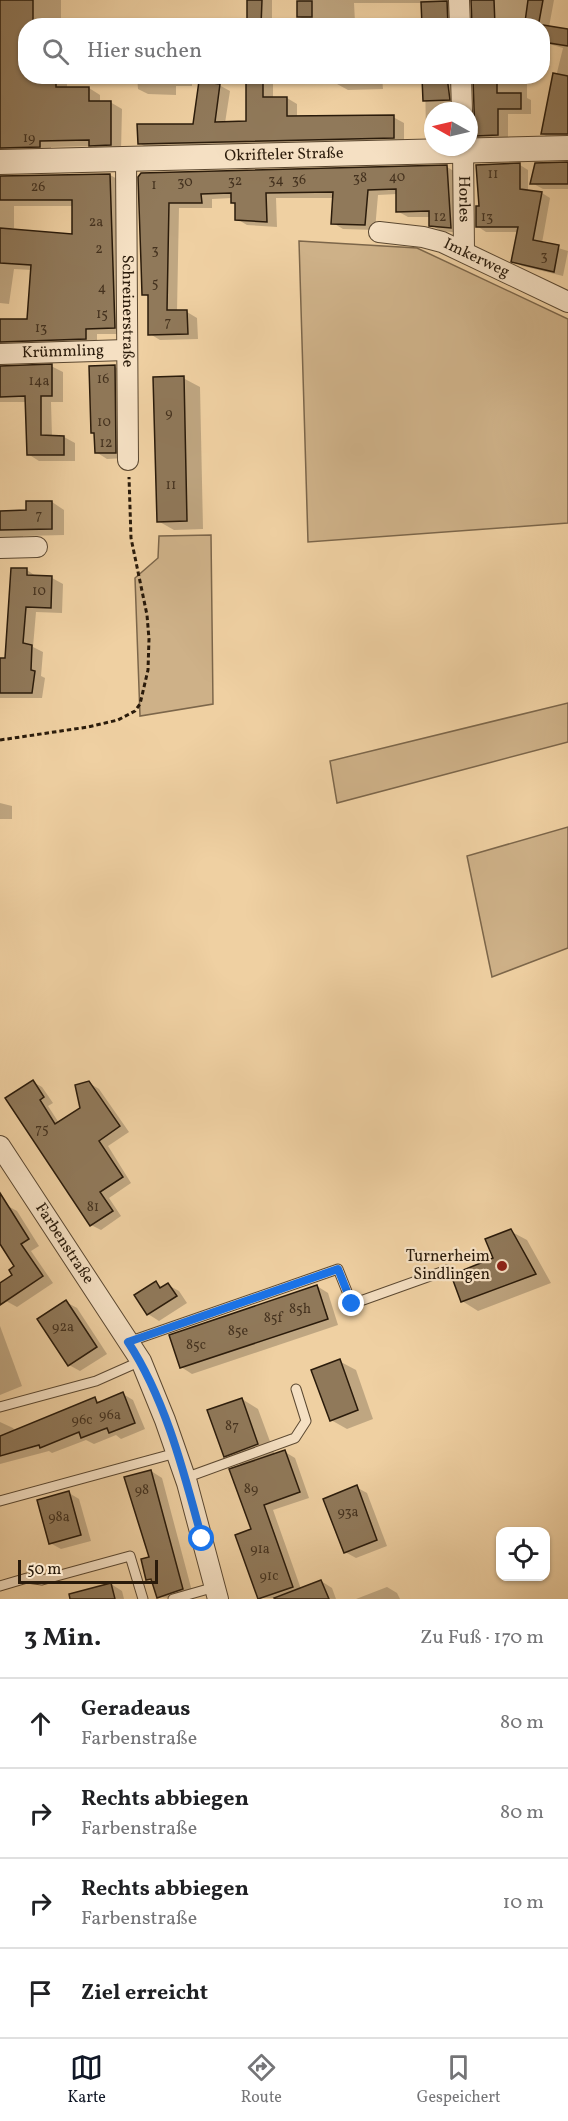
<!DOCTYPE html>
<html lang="de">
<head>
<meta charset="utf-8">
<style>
  :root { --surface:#fff; --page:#f2f2f2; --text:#202124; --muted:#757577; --line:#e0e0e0; --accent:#111827 }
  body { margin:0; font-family:Vollkorn,serif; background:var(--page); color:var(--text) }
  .controls { position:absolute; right:18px; bottom:18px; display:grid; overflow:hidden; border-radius:12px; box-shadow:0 2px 4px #0004 }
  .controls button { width:54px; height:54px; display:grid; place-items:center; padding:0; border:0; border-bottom:2px solid var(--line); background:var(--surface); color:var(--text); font:30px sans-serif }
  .compass { position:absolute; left:424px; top:102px; width:54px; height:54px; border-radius:50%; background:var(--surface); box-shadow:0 2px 4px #0004; rotate:278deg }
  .scale { position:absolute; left:18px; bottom:15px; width:140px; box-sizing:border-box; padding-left:6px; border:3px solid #2a1b0b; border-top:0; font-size:16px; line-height:21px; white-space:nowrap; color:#2a1b0b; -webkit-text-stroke:4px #f5e0c3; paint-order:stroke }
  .stop { position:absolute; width:18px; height:18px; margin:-14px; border:4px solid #1a73e8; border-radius:50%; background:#fff }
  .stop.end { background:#1a73e8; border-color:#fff; box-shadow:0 2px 6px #0008 }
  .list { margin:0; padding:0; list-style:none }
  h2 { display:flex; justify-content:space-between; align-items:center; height:78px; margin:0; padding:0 24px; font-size:26px }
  h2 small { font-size:20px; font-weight:400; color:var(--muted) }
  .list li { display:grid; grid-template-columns:39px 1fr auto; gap:18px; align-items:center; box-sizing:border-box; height:90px; padding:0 24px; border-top:2px solid var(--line) }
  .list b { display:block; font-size:22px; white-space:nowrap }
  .list p { margin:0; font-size:20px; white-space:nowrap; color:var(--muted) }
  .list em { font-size:20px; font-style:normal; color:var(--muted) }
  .icon { flex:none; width:33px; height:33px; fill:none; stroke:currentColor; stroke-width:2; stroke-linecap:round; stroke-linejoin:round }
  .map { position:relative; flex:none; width:568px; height:1599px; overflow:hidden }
  .search { position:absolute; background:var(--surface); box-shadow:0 2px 4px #0004; left:18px; right:18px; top:18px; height:66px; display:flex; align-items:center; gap:15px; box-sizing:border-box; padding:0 21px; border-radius:24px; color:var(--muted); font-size:22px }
  .sheet { height:438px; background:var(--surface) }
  nav { display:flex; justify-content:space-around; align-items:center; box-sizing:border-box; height:84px; border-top:2px solid var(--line); background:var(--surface); font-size:16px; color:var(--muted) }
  nav a { display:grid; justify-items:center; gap:3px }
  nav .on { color:var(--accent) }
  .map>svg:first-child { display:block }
  .green { fill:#ceb188; stroke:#7c664a; stroke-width:1.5 }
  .shadow { fill:#0003; fill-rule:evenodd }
  .building { fill:#90795a; stroke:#2a1b0b; stroke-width:1.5 }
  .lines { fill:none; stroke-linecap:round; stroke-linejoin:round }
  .service-casing { stroke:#5b4831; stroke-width:11 }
  .minor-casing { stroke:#5b4831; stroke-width:22 }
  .tertiary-casing { stroke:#5b4831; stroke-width:26 }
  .path { stroke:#2a1b0b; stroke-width:3; stroke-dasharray:4.5 3; stroke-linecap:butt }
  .service { stroke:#f5e0c3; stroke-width:9 }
  .minor { stroke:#f5e0c3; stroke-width:20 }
  .tertiary { stroke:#f5e0c3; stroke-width:24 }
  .route { stroke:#1a73e8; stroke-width:8 }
  .poi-dot { fill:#8f2418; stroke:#f5e0c3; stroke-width:2 }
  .labels { text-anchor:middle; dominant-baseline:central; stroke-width:4.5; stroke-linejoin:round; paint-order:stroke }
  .number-label { font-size:14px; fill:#44321f }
  .street-label { font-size:16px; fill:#2a1b0b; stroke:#f5e0c3 }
  .poi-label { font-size:16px; fill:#2a1b0b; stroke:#f5e0c3; text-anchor:end }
</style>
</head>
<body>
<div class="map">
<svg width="568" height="1599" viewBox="0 0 568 1599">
  <rect width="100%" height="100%" fill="#efd0a2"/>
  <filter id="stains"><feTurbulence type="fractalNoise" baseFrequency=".00333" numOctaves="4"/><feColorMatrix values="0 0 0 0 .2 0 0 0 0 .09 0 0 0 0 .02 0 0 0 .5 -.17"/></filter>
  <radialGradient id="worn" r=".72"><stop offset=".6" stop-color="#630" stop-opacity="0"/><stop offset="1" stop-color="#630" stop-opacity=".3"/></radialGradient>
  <g class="green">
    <polygon points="299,241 417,248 568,319 568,523 308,542"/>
    <polygon points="211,535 213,704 140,716 135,578 158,558 159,536"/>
    <polygon points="568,703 568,742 337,803 330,761"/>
    <polygon points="568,827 568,948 492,977 467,856"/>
  </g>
  <g class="shadow">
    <polygon points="0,0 61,0 61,19 88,18 99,25 124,26 26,26 0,49"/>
    <rect x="248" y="0" width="24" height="26"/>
    <polygon points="299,0 460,0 457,26 423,26 423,3 354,3 355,22 309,22 298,16"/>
    <polygon points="472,0 554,0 549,27 568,31 568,139 552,139 542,134 563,48 542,42 542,26 474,26"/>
    <polygon points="0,67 26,76 67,76 67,89 89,88 100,95 100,102 110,102 122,109 121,151 102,151 93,146 51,147 51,152 0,163"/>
    <polygon points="137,76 192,76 192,86 176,86 176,95 148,94 138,89"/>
    <polygon points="248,76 273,76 273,99 287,98 297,104 297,118 393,117 404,123 404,143 149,149 139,143 194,126 219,85 230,91 225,123 248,123"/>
    <polygon points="336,76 382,76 383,89 348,90 337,84"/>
    <polygon points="425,76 457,76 456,111 433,111 433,140 426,136"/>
    <polygon points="475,76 527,76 527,98 531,100 531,114 508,114 508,141 483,141 473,135"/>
    <polygon points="568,164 568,189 543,189 532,183"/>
    <polygon points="520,165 528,170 528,192 542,193 550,198 542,243 568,251 563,276 522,266 513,261 518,232 486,232 477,226"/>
    <polygon points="447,167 457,173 461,233 441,231 431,225 431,217 408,217 397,211 397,194 378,195 375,230 343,229 333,223 335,198 276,198 277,227 247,225 237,219 236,205 232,203 232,198 212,199 212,208 179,208 177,312 187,312 197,318 198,339 160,340 150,334 149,297 144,294 140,177"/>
    <path d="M110 175 121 181 125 334H97V345L0 358V321L29 320 32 270 14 269 9 304 0 303V178ZM14 206H73V235L7 230 14 228Z"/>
    <polygon points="0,365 1,367 51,366 63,372 63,402 51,402 52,437 64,437 75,443 75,461 39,461 28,454 27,402 0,402"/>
    <polygon points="115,367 126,373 126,458 107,459 96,452 96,435 92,433"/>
    <polygon points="183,378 200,387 203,529 174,530 158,521"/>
    <polygon points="52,502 64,510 64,535 23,536 23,542 0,545 0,513 28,512"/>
    <polygon points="27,570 37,577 52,578 63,584 62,613 36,612 33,647 43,652 41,676 45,678 42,698 0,698 0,660 7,660"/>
    <polygon points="0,803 12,806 12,819 0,819"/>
    <polygon points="33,1082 42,1087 53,1103 48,1106 59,1123 81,1108 89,1083 99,1089 129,1132 108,1146 131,1183 109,1198 121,1216 101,1230 91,1225 7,1099"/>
    <polygon points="6,1205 17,1211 39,1246 31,1251 53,1283 17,1307 6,1301 0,1292 0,1284 14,1275 16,1267 0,1241 0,1209"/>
    <polygon points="510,1231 527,1240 551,1283 478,1311 462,1301 495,1259"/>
    <polygon points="156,1283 164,1288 168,1285 179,1291 187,1303 159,1321 148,1314"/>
    <polygon points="317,1286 328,1293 338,1325 192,1374 181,1367"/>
    <polygon points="66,1302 77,1308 107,1354 80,1371 69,1365"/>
    <polygon points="0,1326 22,1386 0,1395"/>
    <polygon points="339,1361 356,1370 373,1419 347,1429 331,1420"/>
    <polygon points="123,1394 133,1400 145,1429 121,1439 116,1435 94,1444 86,1440 52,1453 49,1451 0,1464 0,1422 13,1428 15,1431 95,1399 101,1403"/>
    <polygon points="242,1399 258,1409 275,1455 285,1452 295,1458 309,1498 273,1510 301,1589 321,1581 332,1588 336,1599 260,1598 243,1466 225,1456"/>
    <polygon points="151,1471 162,1478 193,1595 182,1599 158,1597 154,1583 148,1579 151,1558"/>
    <polygon points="356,1487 367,1493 387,1546 356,1558 345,1552"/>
    <polygon points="69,1493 79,1499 91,1541 61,1549 50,1543"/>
    <polygon points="111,1584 122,1591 124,1599 84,1599"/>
    <polygon points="387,1587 397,1593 400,1599 356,1599"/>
  </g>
  <g class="building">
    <polygon points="0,0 33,0 33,26 26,26 26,76 56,76 56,87 89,87 89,101 111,101 111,145 89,146 89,140 40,141 40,147 0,148"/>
    <polygon points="247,0 262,0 261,26 247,26"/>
    <polygon points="471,0 494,0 495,26 472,26"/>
    <polygon points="528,0 543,0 539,22 525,22"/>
    <rect x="297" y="1" width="15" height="16"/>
    <polygon points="447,1 448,26 422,26 421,2"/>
    <polygon points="543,25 568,29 568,46 543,42"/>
    <polygon points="553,73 568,76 568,134 541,134"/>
    <polygon points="246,76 263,76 263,97 287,97 287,116 394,115 394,138 138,144 137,124 193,124 199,81 220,84 215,122 246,121"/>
    <polygon points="447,77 450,100 423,101 422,78"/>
    <polygon points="473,79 497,79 497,93 521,93 521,109 498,109 498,135 475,136"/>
    <polygon points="568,162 568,184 530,184 535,163"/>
    <polygon points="520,163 520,189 542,192 533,240 559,245 554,272 511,262 518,227 476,227 476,206 479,206 476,165"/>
    <polygon points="447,165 451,228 429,226 429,211 396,212 396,189 368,190 365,225 331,224 333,192 266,193 267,222 235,220 235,203 231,203 231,193 201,194 202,203 169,203 167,310 187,310 188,334 148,335 148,295 142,295 141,263 138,177 141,173"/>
    <polygon points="110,174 115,328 86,329 86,339 0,342 0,319 27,319 31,265 0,263 0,228 72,234 72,200 0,200 0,176"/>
    <polygon points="52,364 52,396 41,396 41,435 64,436 64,455 27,455 25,396 0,397 0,366"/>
    <polygon points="115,365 116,453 95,453 94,433 91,433 89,366"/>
    <polygon points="184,376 187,521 157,522 153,377"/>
    <polygon points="26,501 52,501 52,529 0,530 0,511 26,510"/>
    <polygon points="11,568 27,568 27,575 52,576 51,608 26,607 23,643 32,645 31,670 35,671 32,693 0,693 0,658 5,658"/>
    <polygon points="33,1080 44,1097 40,1100 55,1124 80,1108 75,1085 89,1081 120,1126 99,1141 123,1177 100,1192 113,1211 90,1226 5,1098"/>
    <polygon points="0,1193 29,1239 21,1244 43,1276 0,1305 0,1283 12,1275 9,1270 14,1266 0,1244"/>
    <polygon points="511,1229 536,1274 461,1302 451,1275 493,1258 485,1239"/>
    <polygon points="156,1281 160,1288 168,1283 177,1296 147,1315 134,1295"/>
    <polygon points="317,1285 328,1319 180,1368 169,1335"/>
    <polygon points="66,1300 97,1347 68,1366 37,1319"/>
    <polygon points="340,1359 358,1410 330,1421 311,1370"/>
    <polygon points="123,1392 135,1423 109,1433 107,1428 81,1438 79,1432 40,1448 39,1445 0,1456 0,1436 95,1397 97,1403"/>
    <polygon points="242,1398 258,1444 224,1457 207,1410"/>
    <polygon points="285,1450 300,1492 264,1505 293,1587 258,1599 235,1535 251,1529 229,1469"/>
    <polygon points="151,1470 183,1589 157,1598 151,1579 146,1580 141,1559 149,1557 124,1477"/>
    <polygon points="357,1485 377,1540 344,1553 323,1499"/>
    <polygon points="69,1491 81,1535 49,1544 37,1500"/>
    <polygon points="321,1580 329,1599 275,1599 274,1598"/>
    <polygon points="111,1583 115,1599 70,1599 69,1594"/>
  </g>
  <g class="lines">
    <g class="service-casing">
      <g id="service">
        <polyline points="128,1342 338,1269 352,1304 447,1270"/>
        <polyline points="0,1407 96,1381 141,1361"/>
        <polyline points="185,1478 295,1438 306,1421 296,1389"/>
        <polyline points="0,1501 176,1453"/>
        <polyline points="0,1586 27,1578 42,1580 130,1556 143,1599"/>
        <polyline points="173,1599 215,1587"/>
      </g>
    </g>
    <g class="minor-casing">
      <g id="minor">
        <polyline points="459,0 460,26"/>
        <polyline points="461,76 462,111"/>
        <path id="s1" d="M463 147 464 251"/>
        <path id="s2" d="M126 159 128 460"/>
        <path id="s3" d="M379 232 423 237 442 242 568 302"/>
        <path id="s4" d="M0 354 126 350"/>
        <polyline points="0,548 37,547"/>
        <path id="s5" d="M0 1146 141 1361 165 1420 187 1483 218 1599"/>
      </g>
    </g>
    <g class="tertiary-casing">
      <g id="tertiary">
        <path id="s6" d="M0 162 568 148"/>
      </g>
    </g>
    <polyline class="path" points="0,740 88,727 118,720 135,711 140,704 148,670 149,639 147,615 131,538 129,477"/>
    <use href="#service" class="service"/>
    <use href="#minor" class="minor"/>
    <use href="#tertiary" class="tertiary"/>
  </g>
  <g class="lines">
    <path class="route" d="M202 1539C184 1473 166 1400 128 1342L338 1269 352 1304"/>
  </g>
  <circle class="poi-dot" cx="502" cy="1266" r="6"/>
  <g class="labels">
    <g class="number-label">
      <text x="29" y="138">19</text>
      <text x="493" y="174">11</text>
      <text x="397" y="177">40</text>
      <text x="360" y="178">38</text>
      <text x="276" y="180">34</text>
      <text x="299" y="180">36</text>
      <text x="235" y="181">32</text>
      <text x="185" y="182">30</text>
      <text x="154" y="185">1</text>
      <text x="38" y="187">26</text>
      <text x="440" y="217">12</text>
      <text x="487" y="217">13</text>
      <text x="96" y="222">2a</text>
      <text x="99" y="249">2</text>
      <text x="155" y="250">3</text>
      <text x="544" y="256">3</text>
      <text x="155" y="283">5</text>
      <text x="102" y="288">4</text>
      <text x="102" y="314">15</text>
      <text x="168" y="322">7</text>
      <text x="41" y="328">13</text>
      <text x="103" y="379">16</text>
      <text x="39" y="381">14a</text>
      <text x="169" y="413">9</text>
      <text x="104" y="422">10</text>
      <text x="106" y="443">12</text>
      <text x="171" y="485">11</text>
      <text x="39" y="515">7</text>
      <text x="39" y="591">10</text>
      <text x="42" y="1129">75</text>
      <text x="93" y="1207">81</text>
      <text x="300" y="1309">85h</text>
      <text x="273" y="1318">85f</text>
      <text x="63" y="1327">92a</text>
      <text x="238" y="1331">85e</text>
      <text x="196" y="1345">85c</text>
      <text x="110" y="1415">96a</text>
      <text x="82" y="1420">96c</text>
      <text x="232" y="1426">87</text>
      <text x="251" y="1489">89</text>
      <text x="142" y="1490">98</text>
      <text x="348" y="1512">93a</text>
      <text x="59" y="1517">98a</text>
      <text x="260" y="1549">91a</text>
      <text x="269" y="1576">91c</text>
    </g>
    <g class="street-label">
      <text stroke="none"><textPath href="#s6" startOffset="284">Okrifteler Straße</textPath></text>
      <text stroke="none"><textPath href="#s1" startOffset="52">Horles</textPath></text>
      <text stroke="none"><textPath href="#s3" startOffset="102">Imkerweg</textPath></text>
      <text stroke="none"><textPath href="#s2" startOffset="152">Schreinerstraße</textPath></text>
      <text stroke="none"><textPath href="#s4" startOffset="63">Krümmling</textPath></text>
      <text stroke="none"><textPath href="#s5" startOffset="117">Farbenstraße</textPath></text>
    </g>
    <g class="poi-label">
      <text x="490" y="1257">Turnerheim<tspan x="490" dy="18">Sindlingen</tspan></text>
    </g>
  </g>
  <rect width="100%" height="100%" filter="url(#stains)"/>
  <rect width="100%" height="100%" fill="url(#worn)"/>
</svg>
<div class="controls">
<button><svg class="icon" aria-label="locate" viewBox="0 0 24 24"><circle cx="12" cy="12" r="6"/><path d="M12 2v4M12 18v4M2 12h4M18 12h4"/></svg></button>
</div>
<svg class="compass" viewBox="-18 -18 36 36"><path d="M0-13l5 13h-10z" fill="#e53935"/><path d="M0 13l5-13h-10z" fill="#757577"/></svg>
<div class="scale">50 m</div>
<div class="stop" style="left:202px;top:1539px"></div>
<div class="stop end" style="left:352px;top:1304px"></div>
<div class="search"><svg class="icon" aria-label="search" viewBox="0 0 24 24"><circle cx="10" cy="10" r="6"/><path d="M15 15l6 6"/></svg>Hier suchen</div>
</div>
<section class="sheet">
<h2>3 Min.<small>Zu Fuß · 170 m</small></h2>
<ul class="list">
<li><svg class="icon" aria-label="ahead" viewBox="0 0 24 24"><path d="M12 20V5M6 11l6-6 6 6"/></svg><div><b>Geradeaus</b><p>Farbenstraße</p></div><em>80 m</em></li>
<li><svg class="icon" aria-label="right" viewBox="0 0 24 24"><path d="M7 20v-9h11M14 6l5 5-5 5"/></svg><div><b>Rechts abbiegen</b><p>Farbenstraße</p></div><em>80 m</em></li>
<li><svg class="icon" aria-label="right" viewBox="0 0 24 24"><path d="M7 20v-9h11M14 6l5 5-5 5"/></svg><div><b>Rechts abbiegen</b><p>Farbenstraße</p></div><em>10 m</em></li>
<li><svg class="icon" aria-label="arrive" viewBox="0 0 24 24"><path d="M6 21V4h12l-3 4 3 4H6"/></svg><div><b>Ziel erreicht</b></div></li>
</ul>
</section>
<nav>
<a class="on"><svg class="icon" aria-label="map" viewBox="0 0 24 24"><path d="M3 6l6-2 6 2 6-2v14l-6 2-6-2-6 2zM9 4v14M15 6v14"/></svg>Karte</a>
<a><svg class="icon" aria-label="directions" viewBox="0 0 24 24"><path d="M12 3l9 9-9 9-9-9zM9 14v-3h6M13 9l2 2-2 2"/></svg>Route</a>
<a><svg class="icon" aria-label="saved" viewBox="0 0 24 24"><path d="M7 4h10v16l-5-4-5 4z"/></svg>Gespeichert</a>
</nav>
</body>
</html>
